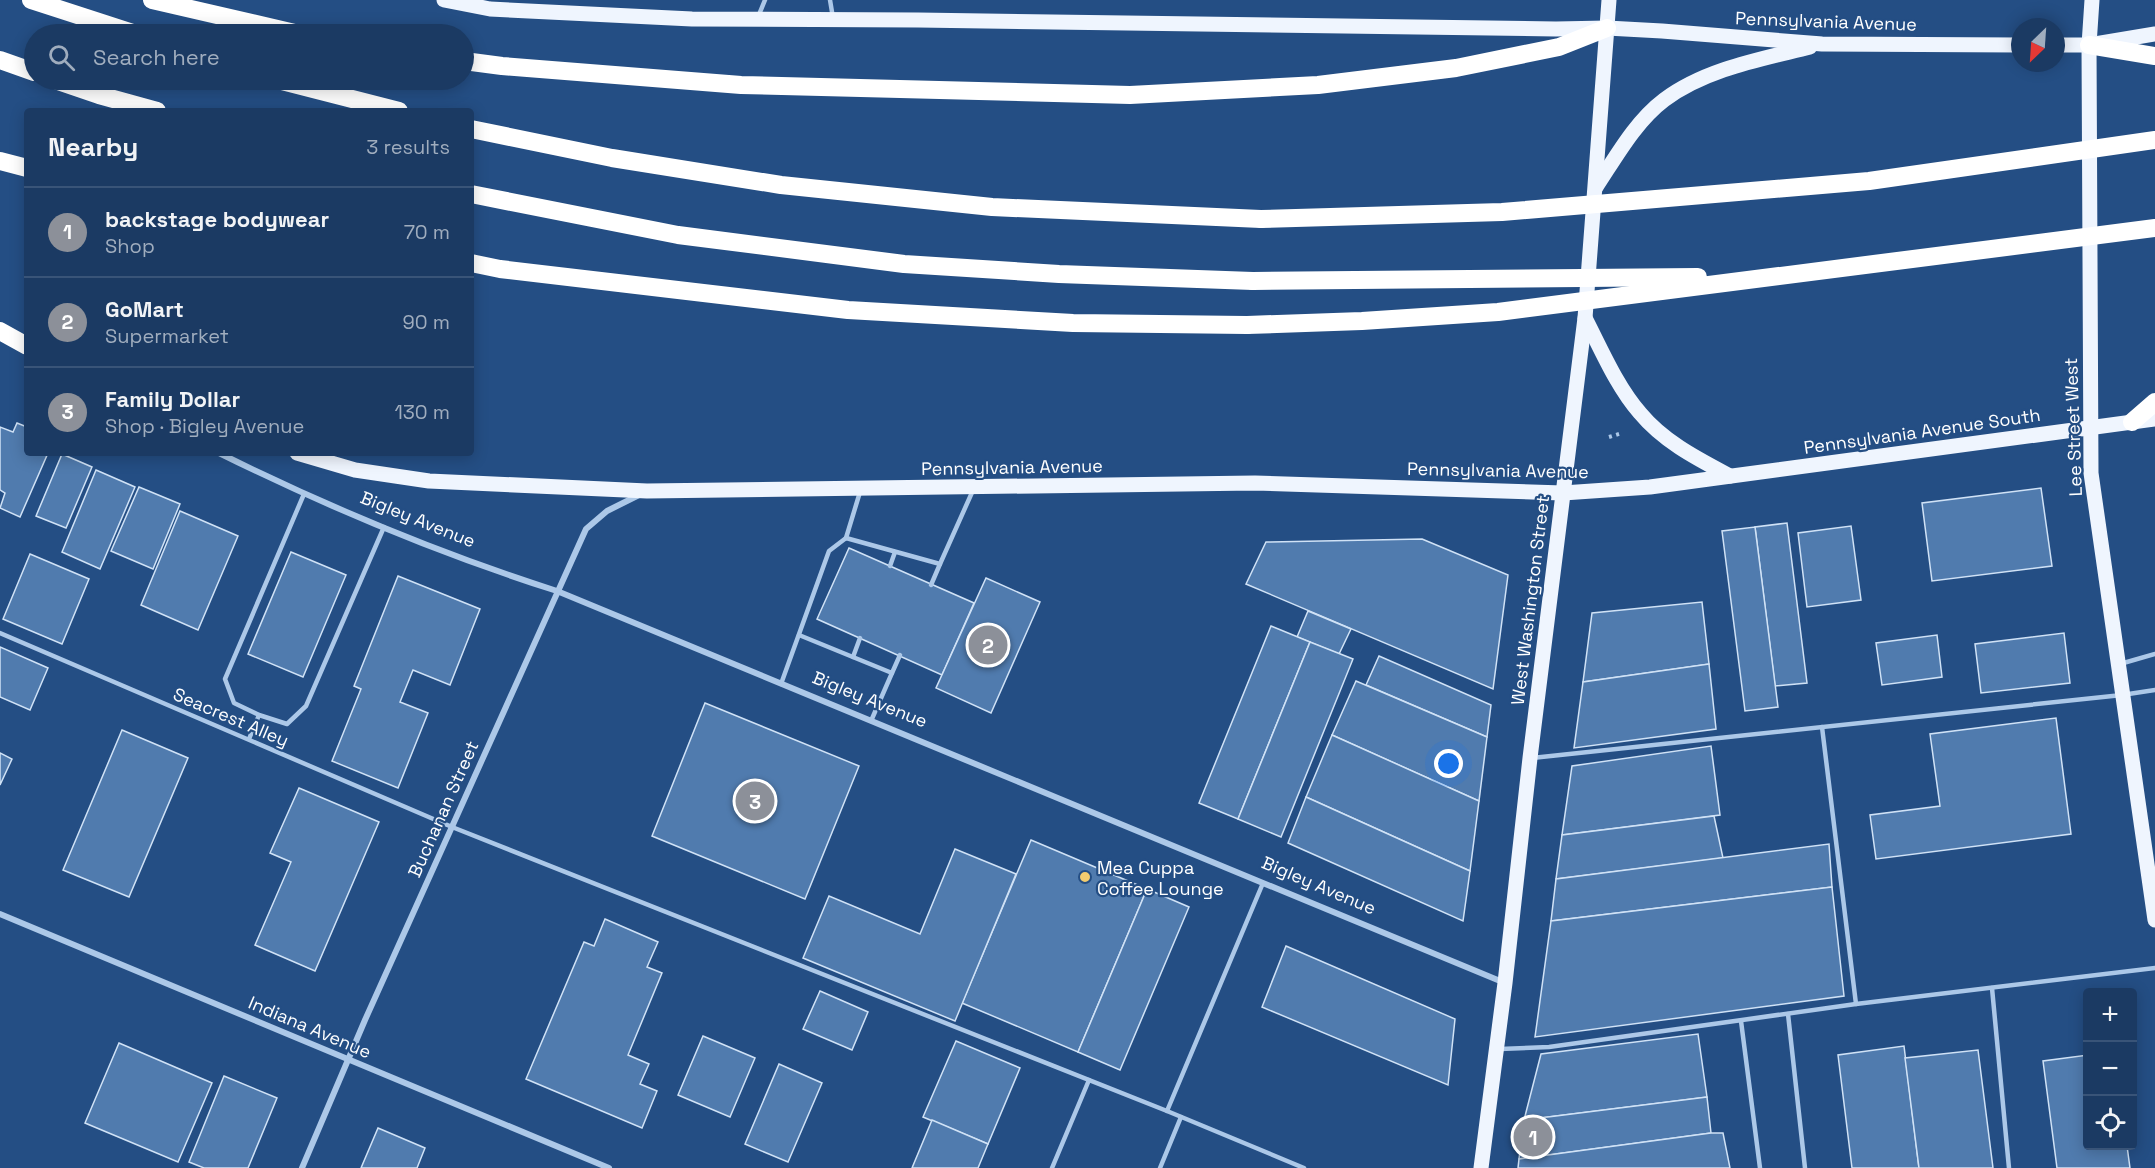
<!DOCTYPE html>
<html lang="en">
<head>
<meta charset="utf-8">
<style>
  :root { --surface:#1b3a63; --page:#28456c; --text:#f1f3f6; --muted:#a0adbe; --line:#395478; --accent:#8c9099 }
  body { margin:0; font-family:"Space Grotesk",sans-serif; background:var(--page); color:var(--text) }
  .controls { position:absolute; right:18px; bottom:18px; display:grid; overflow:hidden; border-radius:6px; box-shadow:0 3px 15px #0003 }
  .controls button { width:54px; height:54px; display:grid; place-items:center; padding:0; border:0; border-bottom:2px solid var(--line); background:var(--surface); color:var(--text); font:30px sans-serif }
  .compass { position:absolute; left:2011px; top:18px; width:54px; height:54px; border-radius:50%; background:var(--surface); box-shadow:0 3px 15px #0003; rotate:205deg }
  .you { position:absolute; left:1449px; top:764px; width:21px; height:21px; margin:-15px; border:4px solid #fff; border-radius:50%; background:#1a73e8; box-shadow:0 0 0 9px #1a73e833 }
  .badge { display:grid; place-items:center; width:39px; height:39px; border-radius:50%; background:var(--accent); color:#fff; font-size:20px; font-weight:700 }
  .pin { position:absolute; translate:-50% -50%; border:3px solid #fff; box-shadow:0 2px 6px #0006 }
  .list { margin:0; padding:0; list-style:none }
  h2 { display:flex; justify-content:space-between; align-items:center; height:78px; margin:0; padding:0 24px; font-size:26px }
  h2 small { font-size:20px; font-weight:400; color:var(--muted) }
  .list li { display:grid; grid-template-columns:39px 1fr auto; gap:18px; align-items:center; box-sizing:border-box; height:90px; padding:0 24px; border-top:2px solid var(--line) }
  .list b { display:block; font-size:22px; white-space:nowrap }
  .list p { margin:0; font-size:20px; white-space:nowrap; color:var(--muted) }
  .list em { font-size:20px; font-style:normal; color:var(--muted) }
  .icon { flex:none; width:33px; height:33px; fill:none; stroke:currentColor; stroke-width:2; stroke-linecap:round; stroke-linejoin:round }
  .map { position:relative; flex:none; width:2155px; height:1168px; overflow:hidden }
  .search { position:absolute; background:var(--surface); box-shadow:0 3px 15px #0003; left:24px; top:24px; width:450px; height:66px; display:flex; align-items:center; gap:15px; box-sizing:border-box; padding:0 21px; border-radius:33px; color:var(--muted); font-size:22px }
  .panel { position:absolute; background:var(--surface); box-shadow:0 3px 15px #0003; left:24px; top:108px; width:450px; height:348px; border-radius:6px }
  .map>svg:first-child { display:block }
  .building { fill:#507bae; stroke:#d0e2f6; stroke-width:1.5 }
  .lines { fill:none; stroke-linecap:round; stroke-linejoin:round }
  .path { stroke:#acc8e8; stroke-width:4; stroke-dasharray:3 4.5; stroke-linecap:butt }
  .service { stroke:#acc8e8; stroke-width:4.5 }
  .minor { stroke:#acc8e8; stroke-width:6 }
  .primary { stroke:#eff5fe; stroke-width:15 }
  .motorway { stroke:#fff; stroke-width:18 }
  .motorway-bridge { stroke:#fff; stroke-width:18 }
  .poi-dot { fill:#f3cc6f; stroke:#244e84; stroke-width:2 }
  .labels { text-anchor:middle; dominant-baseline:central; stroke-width:4.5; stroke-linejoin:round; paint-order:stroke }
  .street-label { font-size:18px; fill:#fff; stroke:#244e84 }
  .poi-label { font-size:18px; fill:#fff; stroke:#244e84; text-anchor:start }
</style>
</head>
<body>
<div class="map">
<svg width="2155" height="1168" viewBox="0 0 2155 1168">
  <rect width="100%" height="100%" fill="#244e84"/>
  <g class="building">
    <polygon points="17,423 27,427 27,453 48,453 20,517 0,508 5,493 0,490 0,427 13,432"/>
    <polygon points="62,454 92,467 66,528 36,516"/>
    <polygon points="96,470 135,487 100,569 62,552"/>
    <polygon points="139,487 180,504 153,569 111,551"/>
    <polygon points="2041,488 2052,566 1932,581 1922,503"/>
    <polygon points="180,511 238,536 198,630 141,605"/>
    <polygon points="1787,523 1807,683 1775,686 1755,527"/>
    <polygon points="1851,526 1861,600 1807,607 1798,533"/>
    <polygon points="1755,527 1778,707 1745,711 1722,531"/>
    <polygon points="1422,539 1508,575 1493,689 1246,584 1266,542"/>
    <polygon points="849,548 974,603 942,675 817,619"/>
    <polygon points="291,552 346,575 303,677 248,654"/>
    <polygon points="30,554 89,579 62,644 3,619"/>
    <polygon points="398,576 480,609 450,685 413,670 400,702 428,713 398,788 332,761 361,689 354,686"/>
    <polygon points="986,578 1040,602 991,713 936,688"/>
    <polygon points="1702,602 1709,664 1583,682 1592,613"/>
    <polygon points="1308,611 1351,629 1339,654 1297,637"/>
    <polygon points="1271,626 1310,642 1238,819 1199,803"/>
    <polygon points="2064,633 2070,683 1981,693 1975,644"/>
    <polygon points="1937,635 1942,677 1882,685 1876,643"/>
    <polygon points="1310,642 1353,659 1281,837 1238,819"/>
    <polygon points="0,647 48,668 30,710 0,697"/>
    <polygon points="1379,656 1491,705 1487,737 1366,685"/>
    <polygon points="1709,664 1716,729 1574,748 1583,682"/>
    <polygon points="1356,681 1487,737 1479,801 1332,735"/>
    <polygon points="705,703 859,766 805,899 652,836"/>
    <polygon points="2056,718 2071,834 1876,859 1870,815 1940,806 1930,734"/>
    <polygon points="122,730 188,758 129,897 63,870"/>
    <polygon points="1332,735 1479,801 1470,871 1306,797"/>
    <polygon points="1711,746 1720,815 1562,835 1572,766"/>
    <polygon points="0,753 12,759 0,785"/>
    <polygon points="299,788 379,822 315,971 255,945 291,862 270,853"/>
    <polygon points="1306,797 1470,871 1463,921 1288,843"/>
    <polygon points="1714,816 1723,858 1556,879 1562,835"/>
    <polygon points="1031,840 1147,889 1078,1052 962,1003"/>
    <polygon points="1829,844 1832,887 1551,921 1556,879"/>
    <polygon points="955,849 1016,874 955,1021 803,958 829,896 920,934"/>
    <polygon points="1832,887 1844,996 1535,1037 1551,921"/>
    <polygon points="1147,889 1189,907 1120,1070 1078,1052"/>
    <polygon points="605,919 658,942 647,967 662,973 628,1055 649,1064 640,1084 657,1091 642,1128 526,1079 584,942 594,946"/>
    <polygon points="1286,946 1455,1019 1448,1085 1262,1007"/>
    <polygon points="820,991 868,1012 852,1050 803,1029"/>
    <polygon points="1698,1034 1707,1097 1524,1120 1541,1054"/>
    <polygon points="703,1036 755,1058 730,1117 678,1095"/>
    <polygon points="956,1041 1020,1068 988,1144 923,1117"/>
    <polygon points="119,1043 212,1083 178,1162 85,1123"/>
    <polygon points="1904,1046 1919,1168 1852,1168 1838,1055"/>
    <polygon points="1978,1050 1993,1168 1919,1168 1905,1058"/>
    <polygon points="2088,1055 2088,1146 2127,1146 2130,1168 2057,1168 2043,1061"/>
    <polygon points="779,1064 822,1083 788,1162 745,1144"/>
    <polygon points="224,1076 277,1098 248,1168 204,1168 189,1162"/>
    <polygon points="1707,1097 1711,1133 1519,1159 1524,1120"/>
    <polygon points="932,1120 988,1144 978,1168 912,1168"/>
    <polygon points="378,1128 425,1148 417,1168 361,1168"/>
    <polygon points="1711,1133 1723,1133 1730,1168 1518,1168 1519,1159"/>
  </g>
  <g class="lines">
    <polyline class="path" points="1609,437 1622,433"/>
    <g class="service">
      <polyline points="830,0 833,18"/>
      <polyline points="758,17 765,0"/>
      <polyline points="304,494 225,679 234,703 259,715 287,724 306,706 384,527"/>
      <polyline points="846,538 860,492"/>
      <polyline points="890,566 895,552"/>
      <polyline points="931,585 940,564"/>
      <polyline points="0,633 452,827 1167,1111 1304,1168"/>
      <polyline points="799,635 892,673 900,655"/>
      <polyline points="853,657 860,638"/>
      <polyline points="2120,664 2155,654"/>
      <polyline points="781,684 829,551 846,538 940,564 974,488"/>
      <polyline points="871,721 892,673"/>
      <polyline points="1822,727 1856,1004 2155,968"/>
      <polyline points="249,739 259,715"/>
      <polyline points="1532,758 2122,695 2155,690"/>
      <polyline points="1992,988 2009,1168"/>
      <polyline points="1788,1014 1805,1168"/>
      <polyline points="1741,1021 1760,1168"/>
      <polyline points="1500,1049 1549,1047 1856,1004"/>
      <polyline points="1167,1111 1263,883"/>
      <polyline points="1052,1168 1089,1080"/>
      <polyline points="1160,1168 1181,1117"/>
    </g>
    <g class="minor">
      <path d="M219 453C328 507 441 554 557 591L1505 983"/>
      <polyline points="0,914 609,1168"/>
      <polyline points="302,1168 365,1020 586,529 607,511 641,494"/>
    </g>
    <g class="primary">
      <polyline points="444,0 490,9 692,19 918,20 1556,29 1607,28 1662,31 1822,44 2020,45"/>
      <polyline points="2092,0 2089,45 2091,473 2155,920"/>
      <polyline points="2056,45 2089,45 2155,34"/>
      <path d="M1596 187C1616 157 1635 122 1664 100 1705 69 1762 59 1810 47"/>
      <path d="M1585 318C1601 349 1617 387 1640 413 1664 442 1698 459 1730 476"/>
      <polyline points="297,453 355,470 429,481 647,491 1255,483 1563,493 1650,487 2155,419"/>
      <polyline points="1481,1168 1505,983 1530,758 1585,318 1609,0"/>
    </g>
    <g class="motorway">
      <polyline points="31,0 136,34"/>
      <polyline points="152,0 299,34"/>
      <polyline points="2089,45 2155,56"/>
      <polyline points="0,60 34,72"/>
      <polyline points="464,61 502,66 741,85 1130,95 1318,85 1456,68 1559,47 1607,28"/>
      <polyline points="55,80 99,95 157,111"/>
      <polyline points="278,80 399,111"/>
      <polyline points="471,129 612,158 781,185 992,207 1261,219"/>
      <polyline points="0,161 27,168"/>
      <polyline points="471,194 678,235 904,264 1059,274 1253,281"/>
      <polyline points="471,263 500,269 848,310 1073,323 1247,325"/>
      <polyline points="0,331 27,346"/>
      <polyline points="2132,422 2155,402"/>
    </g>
    <g class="motorway-bridge">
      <polyline points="1261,219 1502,212 1869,181 2155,140"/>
      <polyline points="1253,281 1698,277"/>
      <polyline points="1247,325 1362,321 1498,312 2155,228"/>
    </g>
  </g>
  <circle class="poi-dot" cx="1085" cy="877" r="6"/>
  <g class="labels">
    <g class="street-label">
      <text transform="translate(1826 21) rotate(2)">Pennsylvania Avenue</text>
      <text transform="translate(2073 427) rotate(-92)">Lee Street West</text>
      <text transform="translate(1922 431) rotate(-8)">Pennsylvania Avenue South</text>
      <text transform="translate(1012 467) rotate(-1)">Pennsylvania Avenue</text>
      <text transform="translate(1498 470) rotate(1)">Pennsylvania Avenue</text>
      <text transform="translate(418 519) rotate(22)">Bigley Avenue</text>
      <text transform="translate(1530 600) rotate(-83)">West Washington Street</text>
      <text transform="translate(870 699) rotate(22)">Bigley Avenue</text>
      <text transform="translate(231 717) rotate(23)">Seacrest Alley</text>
      <text transform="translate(443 809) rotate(-66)">Buchanan Street</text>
      <text transform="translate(1319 885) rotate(23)">Bigley Avenue</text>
      <text transform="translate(310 1027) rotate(23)">Indiana Avenue</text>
    </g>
    <g class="poi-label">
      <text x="1097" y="867">Mea Cuppa<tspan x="1097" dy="21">Coffee Lounge</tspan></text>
    </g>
  </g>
</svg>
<div class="controls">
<button>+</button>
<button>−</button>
<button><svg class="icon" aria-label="locate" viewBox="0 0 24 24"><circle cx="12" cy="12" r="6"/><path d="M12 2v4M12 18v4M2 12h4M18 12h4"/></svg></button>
</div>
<svg class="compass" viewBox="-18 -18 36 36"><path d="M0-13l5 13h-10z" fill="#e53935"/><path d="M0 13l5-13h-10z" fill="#a0adbe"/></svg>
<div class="you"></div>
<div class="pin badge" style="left:1533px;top:1137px">1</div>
<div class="pin badge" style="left:988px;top:645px">2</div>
<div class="pin badge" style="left:755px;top:801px">3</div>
<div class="search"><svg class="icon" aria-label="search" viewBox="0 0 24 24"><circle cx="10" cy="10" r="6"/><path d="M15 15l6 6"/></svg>Search here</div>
<section class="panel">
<h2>Nearby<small>3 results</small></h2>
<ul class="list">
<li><span class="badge">1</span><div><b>backstage bodywear</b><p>Shop</p></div><em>70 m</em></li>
<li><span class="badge">2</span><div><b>GoMart</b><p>Supermarket</p></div><em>90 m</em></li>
<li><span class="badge">3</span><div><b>Family Dollar</b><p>Shop · Bigley Avenue</p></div><em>130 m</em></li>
</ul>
</section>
</div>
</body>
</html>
